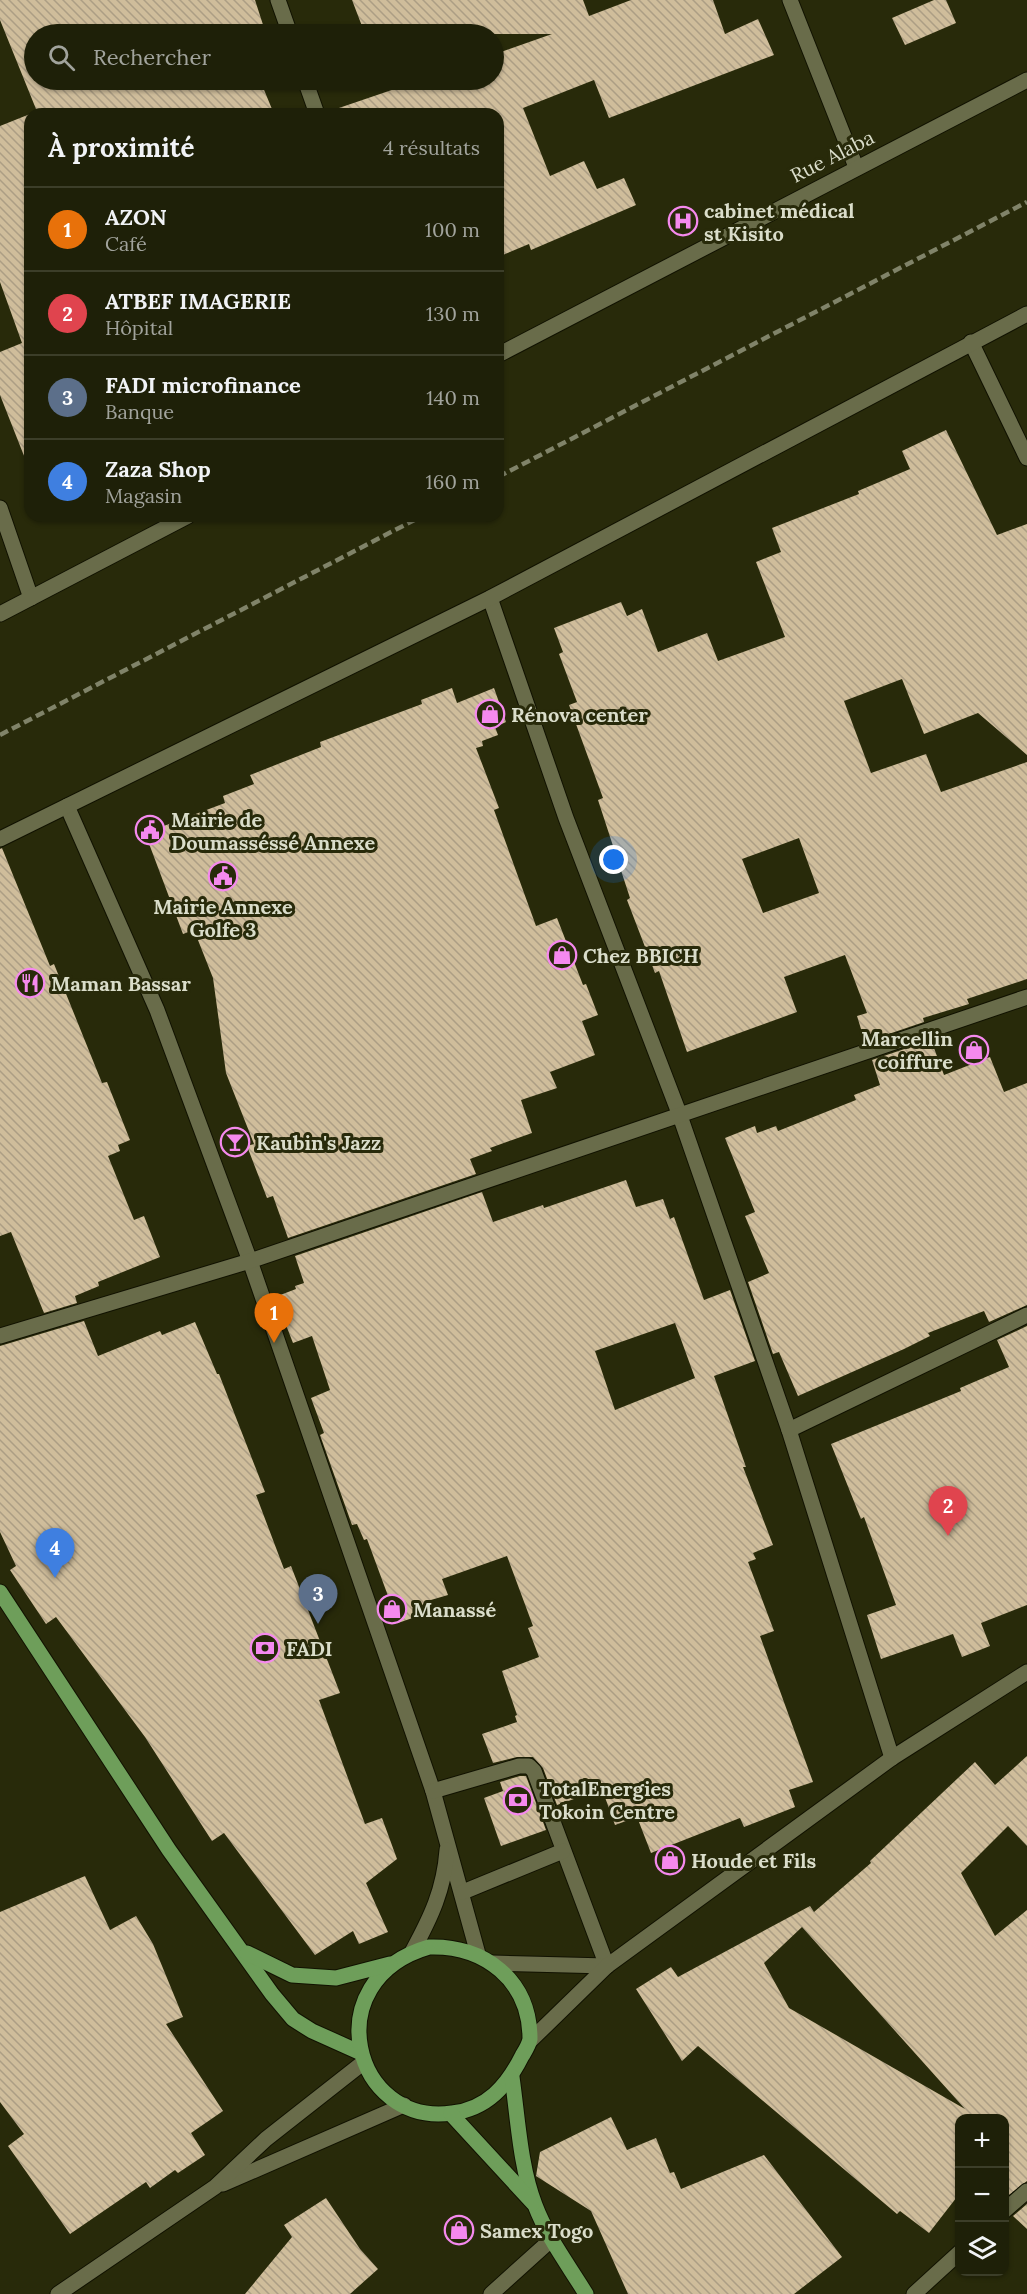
<!DOCTYPE html>
<html lang="fr">
<head>
<meta charset="utf-8">
<style>
  :root { --surface:#1e2008; --page:#2b2d16; --text:#f1f3f6; --muted:#a1a39c; --line:#3c3e29; --accent:#0b8043 }
  body { margin:0; font-family:Lora,serif; background:var(--page); color:var(--text) }
  .controls { position:absolute; right:18px; bottom:18px; display:grid; overflow:hidden; border-radius:12px; box-shadow:0 2px 4px #0004 }
  .controls button { width:54px; height:54px; display:grid; place-items:center; padding:0; border:0; border-bottom:2px solid var(--line); background:var(--surface); color:var(--text); font:30px sans-serif }
  .you { position:absolute; left:614px; top:860px; width:21px; height:21px; margin:-15px; border:4px solid #fff; border-radius:50%; background:#1a73e8; box-shadow:0 0 0 9px #1a73e833 }
  .badge { display:grid; place-items:center; width:39px; height:39px; border-radius:50%; background:var(--accent); color:#fff; font-size:20px; font-weight:700 }
  .pin { position:absolute; translate:-50% -50px; filter:drop-shadow(0 2px 3px #0008) }
  .pin::after { content:''; position:absolute; top:32px; width:21px; height:18px; background:inherit; clip-path:polygon(0 0,100% 0,50% 100%) }
  .list { margin:0; padding:0; list-style:none }
  h2 { display:flex; justify-content:space-between; align-items:center; height:78px; margin:0; padding:0 24px; font-size:26px }
  h2 small { font-size:20px; font-weight:400; color:var(--muted) }
  .list li { display:grid; grid-template-columns:39px 1fr auto; gap:18px; align-items:center; box-sizing:border-box; height:84px; padding:0 24px; border-top:2px solid var(--line) }
  .list b { display:block; font-size:22px; white-space:nowrap }
  .list p { margin:0; font-size:20px; white-space:nowrap; color:var(--muted) }
  .list em { font-size:20px; font-style:normal; color:var(--muted) }
  .icon { flex:none; width:33px; height:33px; fill:none; stroke:currentColor; stroke-width:2; stroke-linecap:round; stroke-linejoin:round }
  .map { position:relative; flex:none; width:1027px; height:2294px; overflow:hidden }
  .search { position:absolute; background:var(--surface); box-shadow:0 2px 4px #0004; left:24px; top:24px; width:480px; height:66px; display:flex; align-items:center; gap:15px; box-sizing:border-box; padding:0 21px; border-radius:33px; color:var(--muted); font-size:22px }
  .panel { position:absolute; background:var(--surface); box-shadow:0 2px 4px #0004; left:24px; top:108px; width:480px; height:414px; border-radius:18px }
  .map>svg:first-child { display:block }
  .building { fill:url(#building-back-hatch); fill-rule:evenodd }
  .lines { fill:none; stroke-linecap:round; stroke-linejoin:round }
  .minor-casing { stroke:#111200; stroke-width:17 }
  .major-casing { stroke:#111200; stroke-width:17 }
  .minor { stroke:#696c4a; stroke-width:15 }
  .major { stroke:#6e9e5a; stroke-width:15 }
  .rail { stroke:#808369; stroke-width:4.5; stroke-dasharray:9 4.5; stroke-linecap:butt }
  .labels { text-anchor:middle; dominant-baseline:central; stroke-width:6; stroke-linejoin:round; paint-order:stroke }
  .street-label { font-size:20px; fill:#daddca; stroke:#282a0a }
  .poi-label { font-size:20px; font-weight:bold; fill:#daddca; stroke:#282a0a; text-anchor:start }
</style>
</head>
<body>
<div class="map">
<svg width="1027" height="2294" viewBox="0 0 1027 2294">
  <defs>
    <pattern id="building-back-hatch" width="6" height="6" patternUnits="userSpaceOnUse" patternTransform="scale(1.5)"><rect width="6" height="6" fill="#cfbd9b"/><path d="M-1 5l2 2M0 0l6 6M5-1l2 2" fill="none" stroke="#ac9e84"/></pattern>
  </defs>
  <rect width="100%" height="100%" fill="#282a0a"/>
  <g class="building">
    <polygon points="0,0 255,0 266,34 34,34 34,80 260,80 274,114 38,114 0,20"/>
    <polygon points="352,0 583,0 589,16 631,0 713,0 725,34 758,19 774,55 609,118 594,80 523,108 550,176 584,161 597,189 624,178 636,205 531,250 529,244 498,257 498,114 336,114 336,109 421,80 494,80 494,55 498,53 498,50 501,52 552,34 365,34"/>
    <polygon points="934,0 946,0 956,23 905,45 892,18"/>
    <polygon points="30,114 30,466 28,466 0,395 0,352 22,343 0,282 0,126"/>
    <path d="M946 430 997 535 1027 524V755L978 713 924 734 902 679 844 701 871 773 926 754 941 792 1027 762V979L967 999 969 1004 923 1018 924 1022 865 1042 857 1016 867 1013 845 955 784 977 797 1012 687 1052 659 971 655 973 627 900 630 898 598 800 603 798 569 705 577 702 559 654 563 652 554 628 621 602 627 616 642 609 658 652 707 633 718 661 785 637 756 562 781 552 772 528 859 494 858 491 910 469 902 451ZM799 838 819 893 763 913 742 859Z"/>
    <polygon points="452,688 457,703 494,688 506,722 495,727 498,735 482,741 483,746 476,748 499,808 494,810 536,926 557,918 583,985 586,984 598,1015 582,1021 595,1055 550,1072 557,1088 521,1100 532,1133 490,1148 492,1151 470,1159 476,1174 288,1238 273,1196 267,1198 247,1146 254,1144 226,1073 213,978 194,930 183,934 145,833 225,803 223,796 254,784 250,775 321,747 320,742 422,704 421,700"/>
    <polygon points="2,848 50,966 54,964 102,1083 107,1082 130,1140 118,1145 120,1151 108,1156 134,1220 144,1216 160,1257 98,1282 99,1286 75,1296 77,1303 44,1313 11,1232 0,1236 0,849"/>
    <polygon points="931,1040 944,1075 990,1057 1004,1092 1027,1083 1027,1305 989,1322 984,1311 928,1333 930,1336 904,1349 798,1396 779,1352 773,1354 748,1282 769,1273 745,1216 755,1212 725,1138 755,1126 757,1133 776,1126 778,1131 856,1100 854,1095 880,1085 872,1060"/>
    <path d="M626 1180 636 1207 663 1199 670 1219 674 1217 704 1300 730 1290 755 1361 714 1376 746 1467H743L773 1545 753 1553 756 1559 748 1562 774 1631 760 1636 813 1782 789 1790 795 1807 744 1827 740 1818 651 1853 637 1817 615 1825 602 1789 557 1805 543 1768 533 1757H517L493 1763 482 1734 517 1722 515 1716 517 1715 502 1671 539 1657 528 1628 533 1626 507 1556 442 1579 448 1595 424 1602 427 1613 398 1623 367 1539 364 1540 357 1524 352 1525 320 1435 324 1433 311 1398 330 1390 312 1336 293 1343 275 1297 296 1289 295 1286 304 1283 295 1256 482 1192 493 1222 543 1205 544 1208ZM675 1323 695 1378 615 1410 595 1351Z"/>
    <polygon points="84,1321 98,1356 160,1331 162,1335 195,1322 217,1374 219,1374 265,1492 256,1495 284,1569 291,1566 340,1693 319,1700 365,1824 382,1818 397,1859 366,1883 388,1932 359,1944 353,1931 315,1955 224,1833 212,1841 145,1737 56,1617 46,1624 10,1570 16,1566 0,1532 0,1346"/>
    <polygon points="1027,1326 1027,1605 981,1623 990,1646 962,1657 953,1634 881,1659 867,1615 896,1605 864,1517 861,1519 831,1444 961,1391 960,1388 1009,1367 997,1340"/>
    <path d="M1027 1756V1846L1008 1826 961 1873 995 1936 1027 1910V2181L1005 2198V2118H960V2193L929 2233 900 2211 897 2214 698 2046 682 2061 636 1989 671 1967 678 1977 810 1906 814 1912 871 1863 870 1861 975 1762 995 1785ZM802 1927 965 2109 789 2008 764 1963Z"/>
    <polygon points="520,1776 526,1776 546,1830 501,1846 484,1798 503,1791 500,1782"/>
    <polygon points="85,1876 110,1930 136,1916 153,1944 183,2017 166,2024 223,2111 191,2133 205,2155 178,2173 175,2170 150,2188 146,2182 70,2234 8,2146 24,2134 0,2102 0,1912"/>
    <polygon points="611,2117 627,2150 656,2138 670,2173 674,2172 681,2189 764,2155 842,2257 794,2294 628,2294 591,2211 536,2176 540,2152"/>
    <polygon points="326,2198 360,2249 378,2269 350,2294 245,2294 292,2237 284,2225"/>
    <polygon points="1027,2204 1027,2229 1013,2216"/>
  </g>
  <g class="lines">
    <g class="minor-casing">
      <g id="minor">
        <polyline points="278,0 290,34"/>
        <polyline points="790,0 856,167"/>
        <polyline points="305,80 317,114"/>
        <polyline points="971,342 1027,458"/>
        <polyline points="498,355 1027,80"/>
        <polyline points="0,508 31,598"/>
        <polyline points="490,598 566,818 679,1113 789,1430 892,1758"/>
        <polyline points="0,614 188,516"/>
        <polyline points="67,806 157,1010 250,1261 433,1791 478,1954"/>
        <polyline points="0,839 490,598 1027,314"/>
        <polyline points="0,1336 250,1261 1027,997"/>
        <polyline points="789,1430 1027,1315"/>
        <polyline points="433,1791 519,1766 529,1766 534,1771 607,1966"/>
        <polyline points="463,1892 563,1851"/>
        <path d="M412 1952C431 1917 444 1890 447 1850"/>
        <polyline points="493,1963 607,1966"/>
        <polyline points="530,2041 607,1966 892,1758 1027,1672"/>
        <polyline points="223,2184 404,2105"/>
        <polyline points="1004,2211 1027,2191"/>
        <polyline points="58,2294 215,2187 266,2139 364,2062"/>
        <polyline points="491,2294 552,2239"/>
        <polyline points="914,2294 960,2252"/>
      </g>
    </g>
    <g class="major-casing">
      <g id="major">
        <polyline points="0,1592 169,1850 272,1994 293,2019 312,2031 361,2053"/>
        <path d="M429 1947C484 1945 530 1980 530 2039 529 2045 525 2051 522 2056 507 2086 487 2109 452 2113 353 2127 315 1980 429 1947Z"/>
        <polyline points="247,1953 292,1975 336,1978 390,1964"/>
        <path d="M512 2077C518 2119 520 2166 535 2205 547 2237 569 2266 586 2294"/>
        <polyline points="451,2114 533,2203"/>
      </g>
    </g>
    <use href="#minor" class="minor"/>
    <use href="#major" class="major"/>
    <g class="rail">
      <polyline points="498,477 1027,202"/>
      <polyline points="0,735 422,516"/>
    </g>
  </g>
  <defs>
    <g id="hospital-ring" transform="scale(1.5)"><circle r="9.5" fill="#282a0a" stroke="#f589ee" stroke-width="1.5"/><path d="M-5-5h3v3.5h4V-5h3V5h-3V1.5h-4V5h-3Z" fill="#f589ee"/></g>
    <g id="shop-ring" transform="scale(1.5)"><circle r="9.5" fill="#282a0a" stroke="#f589ee" stroke-width="1.5"/><path d="M-5-2.5h2.3a2.7 3.5 0 0 1 5.4 0H5L5.5 6h-11ZM-1.5-2.5h3a1.5 2.3 0 0 0-3 0Z" fill="#f589ee"/></g>
    <g id="civic-ring" transform="scale(1.5)"><circle r="9.5" fill="#282a0a" stroke="#f589ee" stroke-width="1.5"/><path d="M-.6-6.5H3V-4.5H.6V-3L4-1V1h2V6H-6V1h2V-1L-.6-3ZM-1.2 2.5V6h2.4V2.5Z" fill="#f589ee"/></g>
    <g id="restaurant-ring" transform="scale(1.5)"><circle r="9.5" fill="#282a0a" stroke="#f589ee" stroke-width="1.5"/><path d="M-5-6h1v4h1v-4h1v4h1v-4h1v5L-1.5 .5V6h-2V.5L-5-1ZM5-6V6H3V1.5H1.5Q1.5-4 5-6Z" fill="#f589ee"/></g>
    <g id="bar-ring" transform="scale(1.5)"><circle r="9.5" fill="#282a0a" stroke="#f589ee" stroke-width="1.5"/><path d="M-6-5H6L.8 .8V4.5H3.5V6h-7V4.5H-.8V.8Z" fill="#f589ee"/></g>
    <g id="bank-ring" transform="scale(1.5)"><circle r="9.5" fill="#282a0a" stroke="#f589ee" stroke-width="1.5"/><path d="M-6-4H6V4H-6ZM0-2.3a2.3 2.3 0 1 0 0 4.6a2.3 2.3 0 1 0 0-4.6Z" fill="#f589ee"/></g>
  </defs>
  <g fill-rule="evenodd">
    <use href="#hospital-ring" x="683" y="221"/>
    <use href="#shop-ring" x="490" y="714"/>
    <use href="#civic-ring" x="150" y="830"/>
    <use href="#civic-ring" x="223" y="876"/>
    <use href="#shop-ring" x="562" y="955"/>
    <use href="#restaurant-ring" x="30" y="983"/>
    <use href="#shop-ring" x="974" y="1050"/>
    <use href="#bar-ring" x="235" y="1142"/>
    <use href="#shop-ring" x="392" y="1609"/>
    <use href="#bank-ring" x="265" y="1648"/>
    <use href="#bank-ring" x="518" y="1800"/>
    <use href="#shop-ring" x="670" y="1860"/>
    <use href="#shop-ring" x="459" y="2230"/>
  </g>
  <g class="labels">
    <g class="street-label">
      <text transform="translate(832 156) rotate(-27)">Rue Alaba</text>
    </g>
    <g class="poi-label">
      <text x="704" y="210">cabinet médical<tspan x="704" dy="23">st Kisito</tspan></text>
      <text x="511" y="714">Rénova center</text>
      <text x="171" y="819">Mairie de<tspan x="171" dy="23">Doumasséssé Annexe</tspan></text>
      <text x="223" y="906" text-anchor="middle">Mairie Annexe<tspan x="223" dy="23">Golfe 3</tspan></text>
      <text x="583" y="955">Chez BBICH</text>
      <text x="51" y="983">Maman Bassar</text>
      <text x="953" y="1038" text-anchor="end">Marcellin<tspan x="953" dy="23">coiffure</tspan></text>
      <text x="256" y="1142">Kaubin's Jazz</text>
      <text x="413" y="1609">Manassé</text>
      <text x="286" y="1648">FADI</text>
      <text x="539" y="1788">TotalEnergies<tspan x="539" dy="23">Tokoin Centre</tspan></text>
      <text x="691" y="1860">Houde et Fils</text>
      <text x="480" y="2230">Samex Togo</text>
    </g>
  </g>
</svg>
<div class="controls">
<button>+</button>
<button>−</button>
<button><svg class="icon" aria-label="layers" viewBox="0 0 24 24"><path d="M12 4l9 5-9 5-9-5zM3 14l9 5 9-5"/></svg></button>
</div>
<div class="you"></div>
<div class="pin badge" style="left:274px;top:1343px;background:#e8710a">1</div>
<div class="pin badge" style="left:948px;top:1536px;background:#e0444e">2</div>
<div class="pin badge" style="left:318px;top:1624px;background:#5c6f8a">3</div>
<div class="pin badge" style="left:55px;top:1578px;background:#3f7fe0">4</div>
<div class="search"><svg class="icon" aria-label="search" viewBox="0 0 24 24"><circle cx="10" cy="10" r="6"/><path d="M15 15l6 6"/></svg>Rechercher</div>
<section class="panel">
<h2>À proximité<small>4 résultats</small></h2>
<ul class="list">
<li><span class="badge" style="background:#e8710a">1</span><div><b>AZON</b><p>Café</p></div><em>100 m</em></li>
<li><span class="badge" style="background:#e0444e">2</span><div><b>ATBEF IMAGERIE</b><p>Hôpital</p></div><em>130 m</em></li>
<li><span class="badge" style="background:#5c6f8a">3</span><div><b>FADI microfinance</b><p>Banque</p></div><em>140 m</em></li>
<li><span class="badge" style="background:#3f7fe0">4</span><div><b>Zaza Shop</b><p>Magasin</p></div><em>160 m</em></li>
</ul>
</section>
</div>
</body>
</html>
